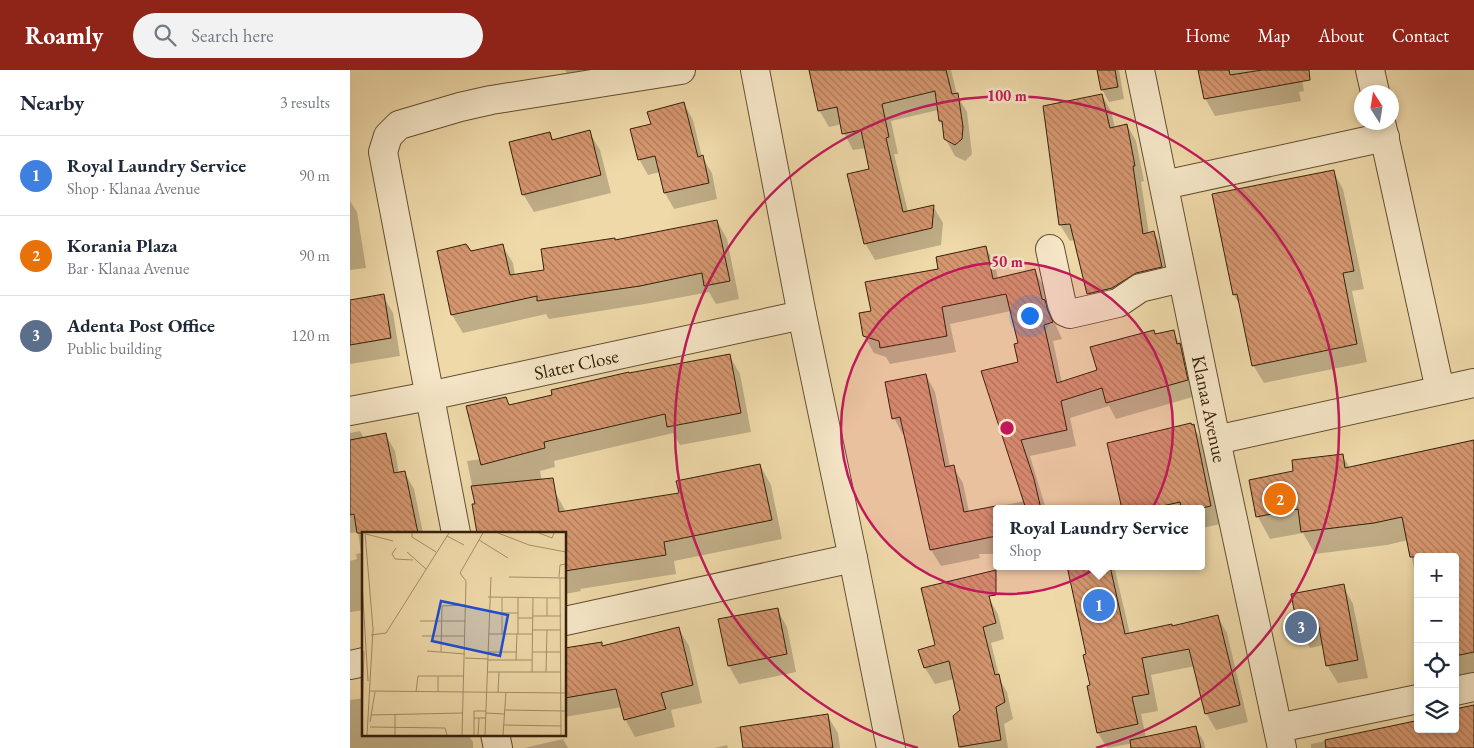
<!DOCTYPE html>
<html lang="en">
<head>
<meta charset="utf-8">
<style>
  :root { --surface:#fff; --page:#f2f2f3; --text:#1f2937; --muted:#747a83; --line:#e0e1e3; --accent:#8f2418 }
  body { margin:0; font-family:"EB Garamond",serif; background:var(--page); color:var(--text) }
  .controls { position:absolute; right:15px; bottom:15px; display:grid; overflow:hidden; border-radius:5px; box-shadow:0 2px 8px #0003 }
  .controls button { width:45px; height:45px; display:grid; place-items:center; padding:0; border:0; border-bottom:1px solid var(--line); background:var(--surface); color:var(--text); font:25px sans-serif }
  .compass { position:absolute; left:1004px; top:15px; width:45px; height:45px; border-radius:50%; background:var(--surface); box-shadow:0 2px 8px #0003; rotate:348deg }
  .you { position:absolute; left:679px; top:245px; width:18px; height:18px; margin:-12px; border:4px solid #fff; border-radius:50%; background:#1a73e8; box-shadow:0 0 0 8px #1a73e833 }
  .badge { display:grid; place-items:center; width:32px; height:32px; border-radius:50%; background:var(--accent); color:#fff; font-size:16px; font-weight:700 }
  .pin { position:absolute; translate:-50% -50%; border:2px solid #fff; box-shadow:0 1px 5px #0006 }
  .popup { position:absolute; left:643px; top:435px; width:212px; height:65px; box-sizing:border-box; display:grid; place-content:center; border-radius:5px; background:var(--surface); filter:drop-shadow(0 1px 4px #0005); font-size:16px; white-space:nowrap; color:var(--muted) }
  .popup b { font-size:19px; color:var(--text) }
  .popup::after { content:''; position:absolute; left:50%; top:100%; margin-left:-10px; border:10px solid transparent; border-top-color:var(--surface) }
  .list { margin:0; padding:0; list-style:none }
  h2 { display:flex; justify-content:space-between; align-items:center; height:65px; margin:0; padding:0 20px; font-size:21px }
  h2 small { font-size:16px; font-weight:400; color:var(--muted) }
  .list li { display:grid; grid-template-columns:32px 1fr auto; gap:15px; align-items:center; box-sizing:border-box; height:80px; padding:0 20px; border-top:1px solid var(--line) }
  .list b { display:block; font-size:19px; white-space:nowrap }
  .list p { margin:0; font-size:16px; white-space:nowrap; color:var(--muted) }
  .list em { font-size:16px; font-style:normal; color:var(--muted) }
  .icon { flex:none; width:28px; height:28px; fill:none; stroke:currentColor; stroke-width:2; stroke-linecap:round; stroke-linejoin:round }
  .map { position:relative; flex:none; width:1124px; height:678px; overflow:hidden }
  header { display:flex; align-items:center; gap:30px; box-sizing:border-box; height:70px; padding:0 25px; background:var(--accent); color:#fff }
  header strong { font-size:24px }
  nav { display:flex; gap:28px; margin-inline-start:auto; font-size:18px }
  .search { width:350px; height:45px; background:var(--page); display:flex; align-items:center; gap:12px; box-sizing:border-box; padding:0 18px; border-radius:28px; color:var(--muted); font-size:19px }
  main { display:flex }
  aside { flex:1; background:var(--surface) }
  .map>svg:first-child { display:block }
  .shadow { fill:#0003 }
  .building { fill:url(#building-back-hatch); stroke:#35200a }
  .lines { fill:none; stroke-linecap:round; stroke-linejoin:round }
  .minor-casing { stroke:#644e32; stroke-width:30 }
  .minor { stroke:#f5e6c7; stroke-width:28 }
  .ring { fill:none; stroke:#c2185b; stroke-width:2.5 }
  .labels { text-anchor:middle; dominant-baseline:central; stroke-width:5; stroke-linejoin:round; paint-order:stroke }
  .street-label { font-size:19px; fill:#35200a; stroke:#f5e6c7 }
  .inset-road { fill:none; stroke:#a58f69; stroke-width:1 }
  .view { fill:#1d4ed8; fill-opacity:0.15; stroke:#1d4ed8; stroke-width:2.5 }
  .inset-edge { fill:none; stroke:#35200a; stroke-width:2.5 }
  .centre { fill:#c2185b; stroke:#f5e6c7; stroke-width:2.5 }
  .ring-label { font-size:15px; text-anchor:middle; font-weight:bold; fill:#c2185b; stroke:#f5e6c7; stroke-width:5; stroke-linejoin:round; paint-order:stroke }
</style>
</head>
<body>
<header>
<strong>Roamly</strong>
<div class="search"><svg class="icon" aria-label="search" viewBox="0 0 24 24"><circle cx="10" cy="10" r="6"/><path d="M15 15l6 6"/></svg>Search here</div>
<nav><a>Home</a><a>Map</a><a>About</a><a>Contact</a></nav>
</header>
<main>
<aside>
<h2>Nearby<small>3 results</small></h2>
<ul class="list">
<li><span class="badge" style="background:#3f7fe0">1</span><div><b>Royal Laundry Service</b><p>Shop · Klanaa Avenue</p></div><em>90 m</em></li>
<li><span class="badge" style="background:#e8710a">2</span><div><b>Korania Plaza</b><p>Bar · Klanaa Avenue</p></div><em>90 m</em></li>
<li><span class="badge" style="background:#5c6f8a">3</span><div><b>Adenta Post Office</b><p>Public building</p></div><em>120 m</em></li>
</ul>
</aside>
<div class="map">
<svg width="1124" height="678" viewBox="0 0 1124 678">
  <defs>
    <pattern id="building-back-hatch" width="6" height="6" patternUnits="userSpaceOnUse" patternTransform="scale(1.25)"><rect width="6" height="6" fill="#d69770"/><path d="M-1 5l2 2M0 0l6 6M5-1l2 2" fill="none" stroke="#ae7b5a"/></pattern>
  </defs>
  <rect width="100%" height="100%" fill="#efd9a9"/>
  <filter id="stains"><feTurbulence type="fractalNoise" baseFrequency=".004" numOctaves="4"/><feColorMatrix values="0 0 0 0 .2 0 0 0 0 .09 0 0 0 0 .02 0 0 0 .5 -.17"/></filter>
  <radialGradient id="worn" r=".72"><stop offset=".6" stop-color="#630" stop-opacity="0"/><stop offset="1" stop-color="#630" stop-opacity=".3"/></radialGradient>
  <g class="shadow">
    <polygon points="215,0 237,0 238,5 220,9"/>
    <polygon points="461,0 601,0 607,25 617,42 622,84 615,91 605,86 595,68 594,58 590,51 588,40 541,51 548,84 544,84 558,142 583,136 593,153 591,175 525,190 515,173 520,100 516,78 503,80 494,63 492,54 479,57 469,40"/>
    <polygon points="749,0 769,0 774,29 759,32 752,19"/>
    <polygon points="850,0 948,0 951,4 954,21 949,22 951,31 865,46 855,28"/>
    <polygon points="752,25 761,41 765,58 777,55 786,71 794,111 791,112 799,164 804,163 813,179 821,213 748,239 739,224 725,170 720,171 710,155"/>
    <polygon points="334,34 343,50 352,87 362,103 367,129 324,139 315,123 310,102 298,105 289,89 302,55"/>
    <polygon points="239,62 250,80 261,123 184,142 173,124 200,63 204,71"/>
    <polygon points="983,101 993,119 1014,219 1002,221 1017,292 914,313 903,295 891,237 884,225 864,125"/>
    <polygon points="0,131 7,142 16,198 0,200"/>
    <polygon points="367,151 377,169 389,229 366,234 359,222 301,233 199,249 196,244 113,263 102,245 121,182 152,175 163,193 165,205 195,201 265,169 266,171"/>
    <polygon points="636,178 645,194 648,209 684,200 694,217 699,240 712,269 703,271 712,313 748,301 803,261 806,265 823,262 839,291 846,326 766,349 759,336 720,348 726,376 680,386 696,439 646,439 646,484 629,484 630,488 591,496 581,480 555,364 553,365 544,348 576,305 585,322 600,397 603,397 613,413 619,442 675,431 632,302 669,293 669,274 661,241 600,254 606,282 540,294 536,287 524,283 514,266 523,242 590,200"/>
    <polygon points="33,226 43,243 50,286 0,294 0,231"/>
    <polygon points="379,285 390,304 401,362 330,375 323,363 204,391 205,397 190,401 194,422 204,420 216,442 330,424 410,395 421,415 432,469 324,491 326,504 230,519 231,521 215,524 215,463 129,463 126,435 117,391 131,389 156,328 160,336"/>
    <polygon points="843,356 854,374 871,454 852,458 852,439 773,439"/>
    <polygon points="10,361 14,368 35,364 45,381 49,404 54,402 64,419 73,463 14,463 14,540 0,542 0,491 7,489 6,484 11,483 8,462 0,463 0,363"/>
    <polygon points="1124,371 1124,606 1105,610 1105,487 1068,487 1068,517 1058,470 1037,475 965,484 953,463 920,469 908,447 900,411 945,402 992,385 1000,398"/>
    <polygon points="718,496 764,496 780,564 822,557 867,546 877,563 898,652 866,660 856,643 845,596 801,605 808,641 791,644 796,668 845,657 854,672 855,678 797,678 795,671 757,678 748,663 738,585"/>
    <polygon points="993,516 1003,534 1018,608 988,613 977,595 974,575 960,578 950,560 943,525"/>
    <polygon points="638,522 640,530 648,544 654,569 641,573 650,610 657,622 663,649 654,654 658,678 610,678 605,646 611,641 604,609 585,614 575,598 570,581 586,576"/>
    <polygon points="427,539 437,557 446,602 389,614 379,596"/>
    <polygon points="329,559 339,576 352,633 321,640 325,657 285,667 275,649 272,637 215,647 215,580 251,574 253,577"/>
    <polygon points="14,628 14,664 118,664 123,672 123,678 0,678 0,630"/>
    <polygon points="1124,637 1124,678 961,678 961,674 1068,652 1068,659 1105,659"/>
    <polygon points="477,645 488,663 490,678 405,678"/>
    <polygon points="213,669 218,678 174,678"/>
    <polygon points="377,675 378,678 364,678"/>
  </g>
  <g class="building">
    <polygon points="459,0 596,0 602,24 608,23 613,57 612,69 605,75 594,69 592,51 589,51 585,21 532,34 539,67 536,68 553,142 584,135 582,158 514,174 497,104 519,99 511,60 492,64 487,37 468,41"/>
    <polygon points="747,0 765,0 768,17 751,20"/>
    <polygon points="848,0 879,0 880,5 912,0 959,0 960,10 854,29"/>
    <polygon points="752,24 760,58 777,54 785,96 783,96 793,164 804,161 812,197 786,203 762,218 737,224 720,154 709,155 693,36"/>
    <polygon points="334,32 348,87 353,85 359,113 314,123 305,86 288,90 280,59 301,54 297,42"/>
    <polygon points="240,60 251,105 172,125 159,72 200,62 202,70"/>
    <polygon points="984,100 1004,201 993,203 1007,274 902,296 887,224 883,225 862,124"/>
    <polygon points="367,150 380,211 354,216 352,203 290,216 187,231 187,226 101,245 87,181 116,174 121,181 153,174 160,205 194,200 191,179 265,168 265,170"/>
    <polygon points="636,176 643,209 685,199 692,229 695,230 698,241 703,252 694,255 707,313 747,300 740,277 804,260 805,264 824,260 827,274 830,273 838,310 756,333 752,318 711,331 717,360 671,370 684,409 691,439 676,439 631,301 668,292 664,274 668,273 656,224 592,237 597,266 530,278 529,271 513,266 509,243 521,241 515,212 588,199 586,187"/>
    <polygon points="34,224 41,268 0,275 0,230"/>
    <polygon points="380,284 391,343 317,357 315,344 194,372 195,378 131,395 116,336 156,327 159,335 202,325 201,320 279,302 279,303"/>
    <polygon points="576,304 595,397 604,395 614,442 646,436 646,466 580,480 550,347 542,349 535,312"/>
    <polygon points="841,353 842,355 844,354 861,436 848,439 831,439 830,432 799,439 772,439 757,373"/>
    <polygon points="36,363 44,403 55,401 68,463 7,463 4,444 0,445 0,370"/>
    <polygon points="1124,370 1124,582 1105,586 1105,487 1060,487 1052,447 1024,453 951,462 948,439 906,447 899,410 943,401 942,390 993,384 995,398"/>
    <polygon points="410,394 422,450 314,472 316,485 215,501 215,463 127,463 122,434 125,434 121,416 203,408 209,442 329,423 326,411"/>
    <polygon points="717,496 760,496 775,564 822,554 822,556 868,545 890,635 855,644 839,579 792,588 799,624 782,627 788,654 747,663 737,616 740,615 733,585 736,584"/>
    <polygon points="646,500 646,525 639,526 646,553 633,557 645,605 649,604 655,632 646,637 651,670 609,677 603,646 610,640 599,591 574,598 568,580 585,575 571,518"/>
    <polygon points="994,514 1008,590 976,596 969,557 948,560 941,524"/>
    <polygon points="428,538 437,584 378,596 368,549"/>
    <polygon points="329,557 343,615 311,623 316,639 274,650 266,619 215,628 215,578 252,572 252,576"/>
    <polygon points="1124,635 1124,678 976,678 975,670 1065,651 1066,659 1105,659 1105,639"/>
    <polygon points="478,644 483,678 393,678 390,657"/>
    <polygon points="846,656 851,678 781,678 780,670"/>
  </g>
  <g class="lines">
    <g class="minor-casing">
      <g id="minor">
        <polyline points="405,0 452,245 503,488 541,678"/>
        <path id="s1" d="M790 0 866 370 932 678"/>
        <polyline points="1020,0 1025,22"/>
        <polyline points="1031,52 1090,320"/>
        <polyline points="814,115 1035,67"/>
        <polyline points="700,179 712,235 715,242 720,244 768,233 790,218 832,208"/>
        <path id="s2" d="M0 341 79 326 452 245"/>
        <polyline points="866,370 1124,313"/>
        <polyline points="106,463 33,82 38,66 49,55 110,37 141,30 331,0"/>
        <polyline points="215,551 503,488"/>
        <polyline points="0,595 14,592"/>
        <polyline points="1105,621 1124,617"/>
        <polyline points="928,658 1068,629"/>
        <polyline points="145,664 148,678"/>
      </g>
    </g>
    <use href="#minor" class="minor"/>
  </g>
  <circle cx="657" cy="358" r="166" fill="#c2185b" fill-opacity=".12"/>
  <g class="ring">
    <circle cx="657" cy="358" r="166"/>
    <path d="M568 678A332 332 0 1 1 746 678"/>
  </g>
  <g class="labels">
    <g class="street-label">
      <text stroke="none"><textPath href="#s2" startOffset="231">Slater Close</textPath></text>
      <text stroke="none"><textPath href="#s1" startOffset="346">Klanaa Avenue</textPath></text>
    </g>
  </g>
  <g transform="translate(12 462)">
    <rect width="204" height="204" fill="#efd9a9"/>
    <path class="inset-road" d="M3 1 11 97 5 203M50 1V5L74 20M136 1 167 13 204 20M177 1 190 6 192 1M4 2 31 9M85 4 102 13M117 8 146 26M34 16 30 22 33 27 51 28M45 20 64 37M147 45 204 46M197 45 198 33 204 32M198 46 199 203M0 50 6 149M126 65 198 66M140 66V102M140 81H156M171 84H199M185 84V66M156 86H171M58 89H103M171 98H199M126 102H171M156 102V66M9 103 24 101 87 1M60 104H103M65 119 103 122M79 120 80 74 103 73M126 120H155M171 120H199M103 126 126 127M126 128H170M154 128 155 102M126 140H199M170 140 171 66M184 140 185 98M76 144V160M7 159 204 161M54 160 56 144H102M136 160 137 140M143 178 204 179M124 181 142 182M9 183 101 181M112 186V179H124M0 190 2 119M8 190 13 160M142 193 199 194M8 195 83 196 85 203M33 203V182M100 203 104 49 98 41 121 1M112 203V186H124M116 203 117 186M123 203 129 45M141 203 144 160"/>
    <path class="view" d="M79 69 146 83 138 124 70 109Z"/>
    <rect width="204" height="204" class="inset-edge"/>
  </g>
  <circle cx="657" cy="358" r="8" class="centre"/>
  <g class="ring-label">
    <text x="657" y="31">100 m</text>
    <text x="657" y="197">50 m</text>
  </g>
  <rect width="100%" height="100%" filter="url(#stains)"/>
  <rect width="100%" height="100%" fill="url(#worn)"/>
</svg>
<div class="controls">
<button>+</button>
<button>−</button>
<button><svg class="icon" aria-label="locate" viewBox="0 0 24 24"><circle cx="12" cy="12" r="6"/><path d="M12 2v4M12 18v4M2 12h4M18 12h4"/></svg></button>
<button><svg class="icon" aria-label="layers" viewBox="0 0 24 24"><path d="M12 4l9 5-9 5-9-5zM3 14l9 5 9-5"/></svg></button>
</div>
<svg class="compass" viewBox="-18 -18 36 36"><path d="M0-13l5 13h-10z" fill="#e53935"/><path d="M0 13l5-13h-10z" fill="#747a83"/></svg>
<div class="you"></div>
<div class="pin badge" style="left:749px;top:535px;background:#3f7fe0">1</div>
<div class="popup"><b>Royal Laundry Service</b>Shop</div>
<div class="pin badge" style="left:930px;top:429px;background:#e8710a">2</div>
<div class="pin badge" style="left:951px;top:557px;background:#5c6f8a">3</div>
</div>
</main>
</body>
</html>
